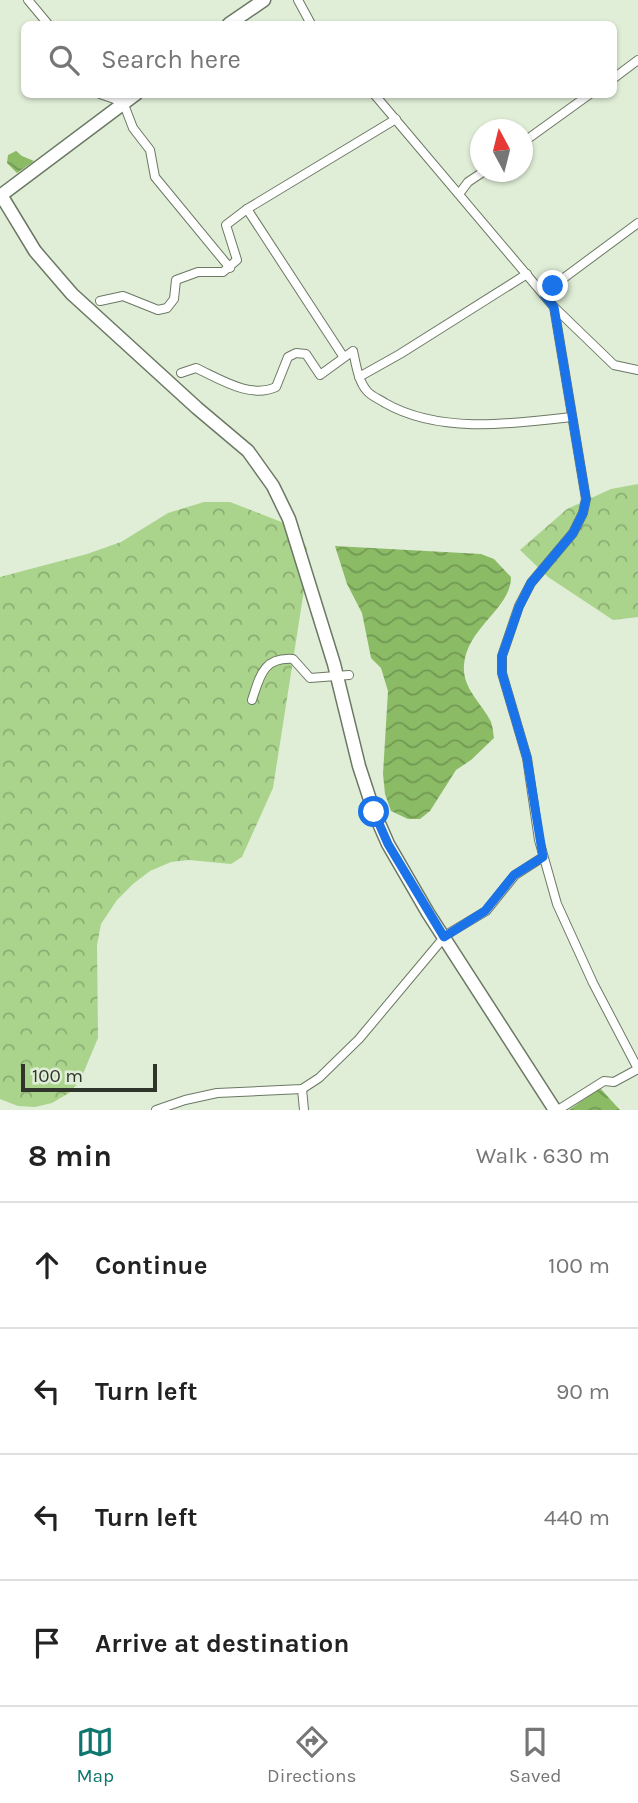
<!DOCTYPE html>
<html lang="en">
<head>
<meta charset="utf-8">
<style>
  :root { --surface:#fff; --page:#f2f2f2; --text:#222; --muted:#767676; --line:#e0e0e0; --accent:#0f766e }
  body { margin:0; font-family:Karla,sans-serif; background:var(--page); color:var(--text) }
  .compass { position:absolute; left:470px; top:119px; width:63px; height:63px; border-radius:50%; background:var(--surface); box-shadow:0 2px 5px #0004; rotate:353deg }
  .scale { position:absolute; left:21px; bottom:18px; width:136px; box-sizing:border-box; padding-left:7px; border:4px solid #30352c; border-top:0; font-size:19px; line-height:24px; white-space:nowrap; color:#30352c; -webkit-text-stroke:5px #e0eed7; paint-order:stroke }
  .stop { position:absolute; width:21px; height:21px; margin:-16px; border:5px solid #1a73e8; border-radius:50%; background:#fff }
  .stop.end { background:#1a73e8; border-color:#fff; box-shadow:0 2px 7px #0008 }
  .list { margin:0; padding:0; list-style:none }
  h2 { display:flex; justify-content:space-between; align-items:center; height:91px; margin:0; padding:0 28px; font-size:30px }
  h2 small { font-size:23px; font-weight:400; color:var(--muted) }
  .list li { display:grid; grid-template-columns:46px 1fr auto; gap:21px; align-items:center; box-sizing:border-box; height:126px; padding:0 28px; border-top:2px solid var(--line) }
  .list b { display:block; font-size:26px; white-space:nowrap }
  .list em { font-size:23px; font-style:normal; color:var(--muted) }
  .icon { flex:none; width:38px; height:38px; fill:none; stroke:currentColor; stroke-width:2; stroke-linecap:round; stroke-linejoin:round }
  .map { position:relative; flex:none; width:638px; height:1110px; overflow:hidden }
  .search { position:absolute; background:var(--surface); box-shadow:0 2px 5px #0004; left:21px; right:21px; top:21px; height:77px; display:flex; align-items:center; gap:18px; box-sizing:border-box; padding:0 24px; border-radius:10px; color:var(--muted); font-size:26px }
  .sheet { height:595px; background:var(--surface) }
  nav { display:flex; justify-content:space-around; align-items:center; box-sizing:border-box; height:98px; border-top:2px solid var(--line); background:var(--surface); font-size:19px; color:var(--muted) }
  nav a { display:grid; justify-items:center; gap:4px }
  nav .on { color:var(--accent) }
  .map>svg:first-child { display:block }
  .forest { fill:url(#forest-crowns) }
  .water { fill:url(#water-waves) }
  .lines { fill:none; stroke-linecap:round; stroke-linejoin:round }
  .street-casing { stroke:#6b7863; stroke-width:10 }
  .secondary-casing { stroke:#6b7863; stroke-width:15 }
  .primary-casing { stroke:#6b7863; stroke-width:15 }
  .street { stroke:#fff; stroke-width:8 }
  .secondary { stroke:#fff; stroke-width:12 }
  .primary { stroke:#fff; stroke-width:12 }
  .route { stroke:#1a73e8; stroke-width:9 }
</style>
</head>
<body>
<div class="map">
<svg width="638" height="1110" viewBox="0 0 638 1110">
  <defs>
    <pattern id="forest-crowns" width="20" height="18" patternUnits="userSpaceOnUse" patternTransform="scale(1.75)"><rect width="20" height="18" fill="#aad48c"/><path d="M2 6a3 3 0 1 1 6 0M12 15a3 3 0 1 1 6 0" fill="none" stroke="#8bad73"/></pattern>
    <pattern id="water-waves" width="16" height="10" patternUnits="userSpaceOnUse" patternTransform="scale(1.75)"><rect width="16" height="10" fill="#8bbb65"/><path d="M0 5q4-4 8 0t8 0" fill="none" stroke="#729953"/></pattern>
  </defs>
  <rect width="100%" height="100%" fill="#e0eed7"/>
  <g class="forest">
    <polygon points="638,484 638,617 613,620 548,577 520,550 567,509 611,489"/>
    <polygon points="204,502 230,502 284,523 299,535 307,548 307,571 273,788 242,857 231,864 189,860 171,862 150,871 133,884 117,900 101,924 97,945 98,1038 80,1081 69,1093 52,1103 35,1107 18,1106 0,1099 0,577 87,554 121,542 168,513"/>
  </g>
  <g class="water">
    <polygon points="16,151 22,156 34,161 17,173 7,163 8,155"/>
    <path d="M335 546 481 554 494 559 511 577C511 609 467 627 464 665 462 689 482 703 491 722 493 727 493 733 494 738L471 760 456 770 430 811 420 819H408L391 811 385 794 383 774 388 691 381 668 371 658 362 613 347 584Z"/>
    <polygon points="600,1088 620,1110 569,1110"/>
  </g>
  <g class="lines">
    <g class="street-casing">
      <g id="street">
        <polyline points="28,0 48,24"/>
        <polyline points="298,0 311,24"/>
        <polyline points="614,78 638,60"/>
        <polyline points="100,94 123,102 133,128 150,150 155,177 230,268"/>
        <polyline points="374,94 554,307 614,365 638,370"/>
        <polyline points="522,143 590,94"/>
        <polyline points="459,194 468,182 483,172"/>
        <polyline points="247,209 343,356"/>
        <polyline points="545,296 553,286 638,223"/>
        <polyline points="100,301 123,296 158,310 167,308 174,299 176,280 198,272 223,272 237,260 226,225 247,209 396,119"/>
        <polyline points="554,307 586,499 583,513 573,533 531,583 519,606 502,656 502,673 527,758 539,840 557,904 593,983 638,1069"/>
        <path d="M181 373 196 368C220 379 250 399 276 387L288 357 296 353 306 354 320 375 353 351C356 364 358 381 367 391 371 396 379 399 385 403 439 434 512 424 571 417"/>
        <polyline points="359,377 400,354 527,274"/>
        <path d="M252 700C260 676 263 657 293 659L310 678 349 675"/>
        <polyline points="302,1089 304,1110"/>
        <polyline points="156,1110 185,1100 217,1093 302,1089 319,1078 359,1039 446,935 486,911 515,875 543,857"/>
        <polyline points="558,1110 604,1081 614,1082 638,1069"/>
      </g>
    </g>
    <g class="secondary-casing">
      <polyline id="secondary" points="1,195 35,251 72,294 197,408 248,451 273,486 289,519 334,664 359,766 374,812 388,844 428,913 555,1110"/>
    </g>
    <g class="primary-casing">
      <g id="primary">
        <polyline points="229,24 264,0"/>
        <polyline points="0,196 136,94"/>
      </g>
    </g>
    <use href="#street" class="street"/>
    <use href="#secondary" class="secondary"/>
    <use href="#primary" class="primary"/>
  </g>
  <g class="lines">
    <polyline class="route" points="374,812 388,844 444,937 485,911 514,875 543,857 527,758 502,673 502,656 519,607 531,583 573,533 583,513 586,499 554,307 545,296 553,286"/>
  </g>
</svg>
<svg class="compass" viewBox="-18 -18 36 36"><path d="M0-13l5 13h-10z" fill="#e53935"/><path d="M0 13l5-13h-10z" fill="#767676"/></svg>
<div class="scale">100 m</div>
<div class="stop" style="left:374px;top:812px"></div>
<div class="stop end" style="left:553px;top:286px"></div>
<div class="search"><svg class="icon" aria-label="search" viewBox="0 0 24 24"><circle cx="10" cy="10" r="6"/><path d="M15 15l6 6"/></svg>Search here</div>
</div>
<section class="sheet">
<h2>8 min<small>Walk · 630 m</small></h2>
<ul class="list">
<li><svg class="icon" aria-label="ahead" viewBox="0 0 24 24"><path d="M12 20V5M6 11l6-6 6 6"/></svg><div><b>Continue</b></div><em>100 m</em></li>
<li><svg class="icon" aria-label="left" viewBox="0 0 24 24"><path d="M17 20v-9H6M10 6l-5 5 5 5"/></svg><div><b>Turn left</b></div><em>90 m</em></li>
<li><svg class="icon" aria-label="left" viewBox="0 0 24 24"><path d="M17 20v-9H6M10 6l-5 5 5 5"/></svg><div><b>Turn left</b></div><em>440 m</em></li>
<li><svg class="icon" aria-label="arrive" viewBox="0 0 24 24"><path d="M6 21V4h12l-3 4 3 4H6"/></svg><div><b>Arrive at destination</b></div></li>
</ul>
</section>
<nav>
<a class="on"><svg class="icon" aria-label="map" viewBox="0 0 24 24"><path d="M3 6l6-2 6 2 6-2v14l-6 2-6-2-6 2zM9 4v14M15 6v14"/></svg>Map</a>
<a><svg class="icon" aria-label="directions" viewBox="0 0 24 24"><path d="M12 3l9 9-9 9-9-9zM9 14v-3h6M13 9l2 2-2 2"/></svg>Directions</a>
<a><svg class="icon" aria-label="saved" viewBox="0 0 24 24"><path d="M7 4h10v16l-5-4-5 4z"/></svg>Saved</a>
</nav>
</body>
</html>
